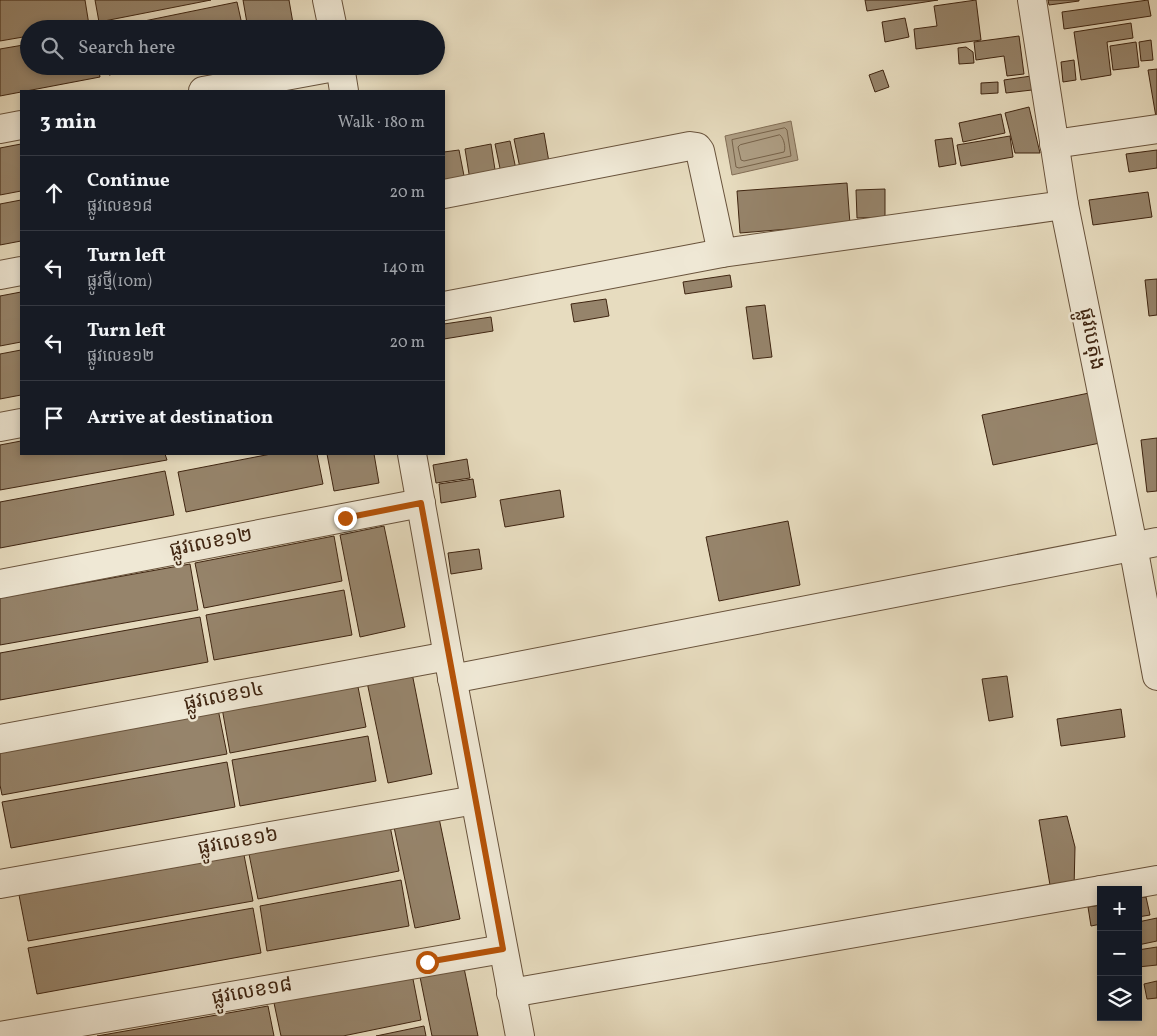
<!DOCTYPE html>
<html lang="en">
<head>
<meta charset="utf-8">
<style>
  :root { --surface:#171b24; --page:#242831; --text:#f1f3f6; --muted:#9ea1a6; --line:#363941 }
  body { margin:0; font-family:Vollkorn,"Noto Sans Khmer",serif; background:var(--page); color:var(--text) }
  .controls { position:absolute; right:15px; bottom:15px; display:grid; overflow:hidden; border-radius:0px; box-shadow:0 2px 8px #0003 }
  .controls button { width:45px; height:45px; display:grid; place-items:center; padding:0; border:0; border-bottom:1px solid var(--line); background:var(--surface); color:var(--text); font:25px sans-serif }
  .stop { position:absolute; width:15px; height:15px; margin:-11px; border:4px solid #b45309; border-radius:50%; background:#fff }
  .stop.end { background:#b45309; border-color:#fff; box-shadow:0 1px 5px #0008 }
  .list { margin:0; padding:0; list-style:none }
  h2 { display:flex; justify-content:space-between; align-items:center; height:65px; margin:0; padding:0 20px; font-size:21px }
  h2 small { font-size:16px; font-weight:400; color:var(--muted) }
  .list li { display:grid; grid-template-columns:32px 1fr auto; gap:15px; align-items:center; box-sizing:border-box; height:75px; padding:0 20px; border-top:1px solid var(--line) }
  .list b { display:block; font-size:19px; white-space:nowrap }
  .list p { margin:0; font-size:16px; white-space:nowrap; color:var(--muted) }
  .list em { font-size:16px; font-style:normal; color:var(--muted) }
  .icon { flex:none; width:28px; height:28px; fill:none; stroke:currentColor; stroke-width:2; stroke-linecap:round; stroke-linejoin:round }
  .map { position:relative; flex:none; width:1157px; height:1036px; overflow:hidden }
  .search { position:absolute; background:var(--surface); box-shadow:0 2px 8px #0003; left:20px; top:20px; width:425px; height:55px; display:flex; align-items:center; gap:12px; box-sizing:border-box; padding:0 18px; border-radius:28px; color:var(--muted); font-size:19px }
  .panel { position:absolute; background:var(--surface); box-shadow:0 2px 8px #0003; left:20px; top:90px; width:425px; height:365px; border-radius:0px }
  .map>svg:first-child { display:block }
  .water { fill:#ae9e84; stroke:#826e56 }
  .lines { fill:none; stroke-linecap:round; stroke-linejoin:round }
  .shore { stroke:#76624a; stroke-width:1 }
  .building { fill:#96846b; stroke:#3f2511 }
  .minor-casing { stroke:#69533c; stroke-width:30 }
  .minor { stroke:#efe8d5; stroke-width:28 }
  .route { stroke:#b45309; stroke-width:6 }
  .labels { text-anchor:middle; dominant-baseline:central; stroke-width:5; stroke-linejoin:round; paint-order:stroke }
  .street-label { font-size:20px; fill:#3f2511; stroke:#efe8d5 }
</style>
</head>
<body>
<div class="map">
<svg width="1157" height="1036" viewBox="0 0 1157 1036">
  <rect width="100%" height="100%" fill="#e7dcbf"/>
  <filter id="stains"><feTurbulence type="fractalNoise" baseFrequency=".004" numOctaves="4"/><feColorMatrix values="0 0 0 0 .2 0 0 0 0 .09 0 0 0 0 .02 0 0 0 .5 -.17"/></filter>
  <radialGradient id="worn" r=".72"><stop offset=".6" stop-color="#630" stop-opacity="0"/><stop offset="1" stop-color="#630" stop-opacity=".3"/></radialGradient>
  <polygon class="water" points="791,121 798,160 732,175 725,136"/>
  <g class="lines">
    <g class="shore">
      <polygon points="785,128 787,130 791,156 739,168 736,167 732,140"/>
      <path d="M780 135C784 138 786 148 784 152L744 161 741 160 738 147 740 145Z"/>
    </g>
  </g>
  <g class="building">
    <polygon points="0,0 85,0 89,25 67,29 29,29 29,36 0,41"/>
    <polygon points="95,0 211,0 99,22"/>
    <polygon points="243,0 289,0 294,29 248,29"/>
    <polygon points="865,0 938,0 867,11"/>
    <polygon points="976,0 981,40 916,49 914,29 937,26 934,6"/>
    <polygon points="1048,0 1079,0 1079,1 1049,5"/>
    <polygon points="1148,0 1151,16 1064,29 1062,12"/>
    <polygon points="237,2 243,29 105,29"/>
    <polygon points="905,18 909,37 885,42 882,22"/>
    <polygon points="1131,23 1133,38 1107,42 1111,75 1081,80 1074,32"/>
    <polygon points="1019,36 1024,74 1007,76 1004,56 976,60 974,42"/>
    <polygon points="1151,40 1153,60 1141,61 1139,42"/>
    <polygon points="1136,42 1139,67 1113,70 1110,46"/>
    <polygon points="29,44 29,66 98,66 100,77 0,96 0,49"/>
    <polygon points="966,47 973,52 974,63 959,64 958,48"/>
    <polygon points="1074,60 1076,80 1063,82 1061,62"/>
    <polygon points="107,66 153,66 109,75"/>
    <polygon points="1157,69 1157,123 1148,70"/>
    <polygon points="883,70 889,87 875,92 869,75"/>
    <polygon points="1031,76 1032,90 1006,93 1004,80"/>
    <polygon points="998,82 998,93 981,94 981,83"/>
    <polygon points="1029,107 1040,153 1015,153 1005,113"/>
    <polygon points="1001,114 1005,133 963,142 959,123"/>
    <polygon points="544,133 550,168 521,173 514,139"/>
    <polygon points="1010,136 1013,157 961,166 957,145"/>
    <polygon points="952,138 956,164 939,167 935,140"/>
    <polygon points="510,141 517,174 502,178 495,144"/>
    <polygon points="21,144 21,191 0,195 0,148"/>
    <polygon points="491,144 496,176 470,180 465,149"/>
    <polygon points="459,150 466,186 444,190 444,152"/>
    <polygon points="1157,150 1157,168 1129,172 1126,154"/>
    <polygon points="847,183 850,224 740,233 737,191"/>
    <polygon points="885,189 885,217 857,218 856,190"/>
    <polygon points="1148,192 1152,217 1093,225 1089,200"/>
    <polygon points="21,200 21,241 0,245 0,204"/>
    <polygon points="730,275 732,287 685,294 683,282"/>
    <polygon points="1157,279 1157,315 1149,316 1145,280"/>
    <polygon points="21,292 21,342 0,346 0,296"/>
    <polygon points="606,299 609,316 574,322 571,304"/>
    <polygon points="765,305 772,357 753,359 746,307"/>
    <polygon points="491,317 493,331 444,339 444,324"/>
    <polygon points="21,350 21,395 0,399 0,354"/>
    <polygon points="1089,393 1100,443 993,465 982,415"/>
    <polygon points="1157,438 1157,491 1147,492 1141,440"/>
    <polygon points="21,441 21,454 165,454 167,460 0,490 0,445"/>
    <polygon points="271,454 317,454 323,484 186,512 178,472"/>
    <polygon points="327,454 374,454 379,483 334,491"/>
    <polygon points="467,459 470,478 436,483 433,465"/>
    <polygon points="165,471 174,515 0,548 0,502"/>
    <polygon points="473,479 476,497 441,503 439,484"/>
    <polygon points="560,490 564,517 505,527 500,500"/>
    <polygon points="788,521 800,585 719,601 706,537"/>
    <polygon points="384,526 405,627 360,637 340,535"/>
    <polygon points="334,536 342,581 204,608 195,563"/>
    <polygon points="479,549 482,569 451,574 448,553"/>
    <polygon points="190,564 198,610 0,645 0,598"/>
    <polygon points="344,590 352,635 214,660 206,615"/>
    <polygon points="200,617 208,662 0,700 0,653"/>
    <polygon points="412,673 432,774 388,783 367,682"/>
    <polygon points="1007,676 1013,717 989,721 982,679"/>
    <polygon points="357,682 366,727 230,753 222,708"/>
    <polygon points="218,709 227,754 2,795 0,785 0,748"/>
    <polygon points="1121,709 1125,737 1061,746 1057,719"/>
    <polygon points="368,736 376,781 240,806 232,760"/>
    <polygon points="227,762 235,807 11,848 2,802"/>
    <polygon points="1067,816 1075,847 1074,889 1051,891 1039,820"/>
    <polygon points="439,818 460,919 415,928 394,827"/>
    <polygon points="390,826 399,871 258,899 249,854"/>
    <polygon points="244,855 253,901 28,941 19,895"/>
    <polygon points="401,880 409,926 267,951 260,906"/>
    <polygon points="1146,897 1150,915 1138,917 1138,898"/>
    <polygon points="1101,905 1101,924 1091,926 1088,907"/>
    <polygon points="253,908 261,953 37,994 28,948"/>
    <polygon points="1157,918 1157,941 1138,945 1138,922"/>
    <polygon points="1157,947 1157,965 1138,967 1138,950"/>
    <polygon points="463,963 478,1036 432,1036 419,972"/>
    <polygon points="412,974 421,1020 343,1036 281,1036 274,1003"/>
    <polygon points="1157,981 1157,998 1147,999 1144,984"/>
    <polygon points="268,1006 274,1036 97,1036"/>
    <polygon points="424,1026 426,1036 376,1036"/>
  </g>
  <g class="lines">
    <g class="minor-casing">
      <g id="minor">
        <polyline points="327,0 333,29"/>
        <polyline points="1032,0 1064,205 1133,546 1157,676"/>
        <polyline points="340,66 344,91"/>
        <polyline points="203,91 340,66"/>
        <polyline points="0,129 21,125"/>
        <polyline points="1054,144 1157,129"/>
        <polyline points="444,194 690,146 697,147 700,151 722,253 1064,205"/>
        <polyline points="0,275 21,271"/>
        <polyline points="444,306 722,253"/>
        <polyline points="0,427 21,423"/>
        <polyline points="412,454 448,656 520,1036"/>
        <polyline points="0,584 421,503"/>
        <polyline points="452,679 1157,542"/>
        <polyline points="0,739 448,656"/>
        <polyline points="0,884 475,800"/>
        <polyline points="1101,890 1157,880"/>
        <polyline points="511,993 1101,890"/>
        <polyline points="0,1036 503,949"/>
      </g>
    </g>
    <use href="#minor" class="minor"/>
  </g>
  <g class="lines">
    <polyline class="route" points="345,518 421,503 503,949 427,962"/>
  </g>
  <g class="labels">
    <g class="street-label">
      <text transform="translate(1091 339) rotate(79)">ផ្លូវបេតុង</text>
      <text transform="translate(211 543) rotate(-11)">ផ្លូវលេខ១២</text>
      <text transform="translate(224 697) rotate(-11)">ផ្លូវលេខ១៤</text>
      <text transform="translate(238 842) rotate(-10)">ផ្លូវលេខ១៦</text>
      <text transform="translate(252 992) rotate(-10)">ផ្លូវលេខ១៨</text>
    </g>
  </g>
  <rect width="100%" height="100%" filter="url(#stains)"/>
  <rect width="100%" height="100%" fill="url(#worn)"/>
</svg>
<div class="controls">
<button>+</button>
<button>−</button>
<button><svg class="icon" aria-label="layers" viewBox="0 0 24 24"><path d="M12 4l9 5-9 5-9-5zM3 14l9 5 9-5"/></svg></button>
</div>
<div class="stop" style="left:427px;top:962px"></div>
<div class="stop end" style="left:345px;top:518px"></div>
<div class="search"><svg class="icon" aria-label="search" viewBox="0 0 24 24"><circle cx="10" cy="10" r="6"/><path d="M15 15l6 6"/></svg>Search here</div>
<section class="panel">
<h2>3 min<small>Walk · 180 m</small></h2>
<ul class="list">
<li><svg class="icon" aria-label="ahead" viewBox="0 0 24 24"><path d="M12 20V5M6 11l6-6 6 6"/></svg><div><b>Continue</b><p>ផ្លូវលេខ១៨</p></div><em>20 m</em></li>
<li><svg class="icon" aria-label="left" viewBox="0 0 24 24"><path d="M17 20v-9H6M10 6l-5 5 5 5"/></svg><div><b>Turn left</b><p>ផ្លូវថ្មី(10m)</p></div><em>140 m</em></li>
<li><svg class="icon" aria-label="left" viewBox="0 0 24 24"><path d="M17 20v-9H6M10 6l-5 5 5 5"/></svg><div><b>Turn left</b><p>ផ្លូវលេខ១២</p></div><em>20 m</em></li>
<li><svg class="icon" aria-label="arrive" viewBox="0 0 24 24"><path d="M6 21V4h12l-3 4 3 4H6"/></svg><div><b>Arrive at destination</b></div></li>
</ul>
</section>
</div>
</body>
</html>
